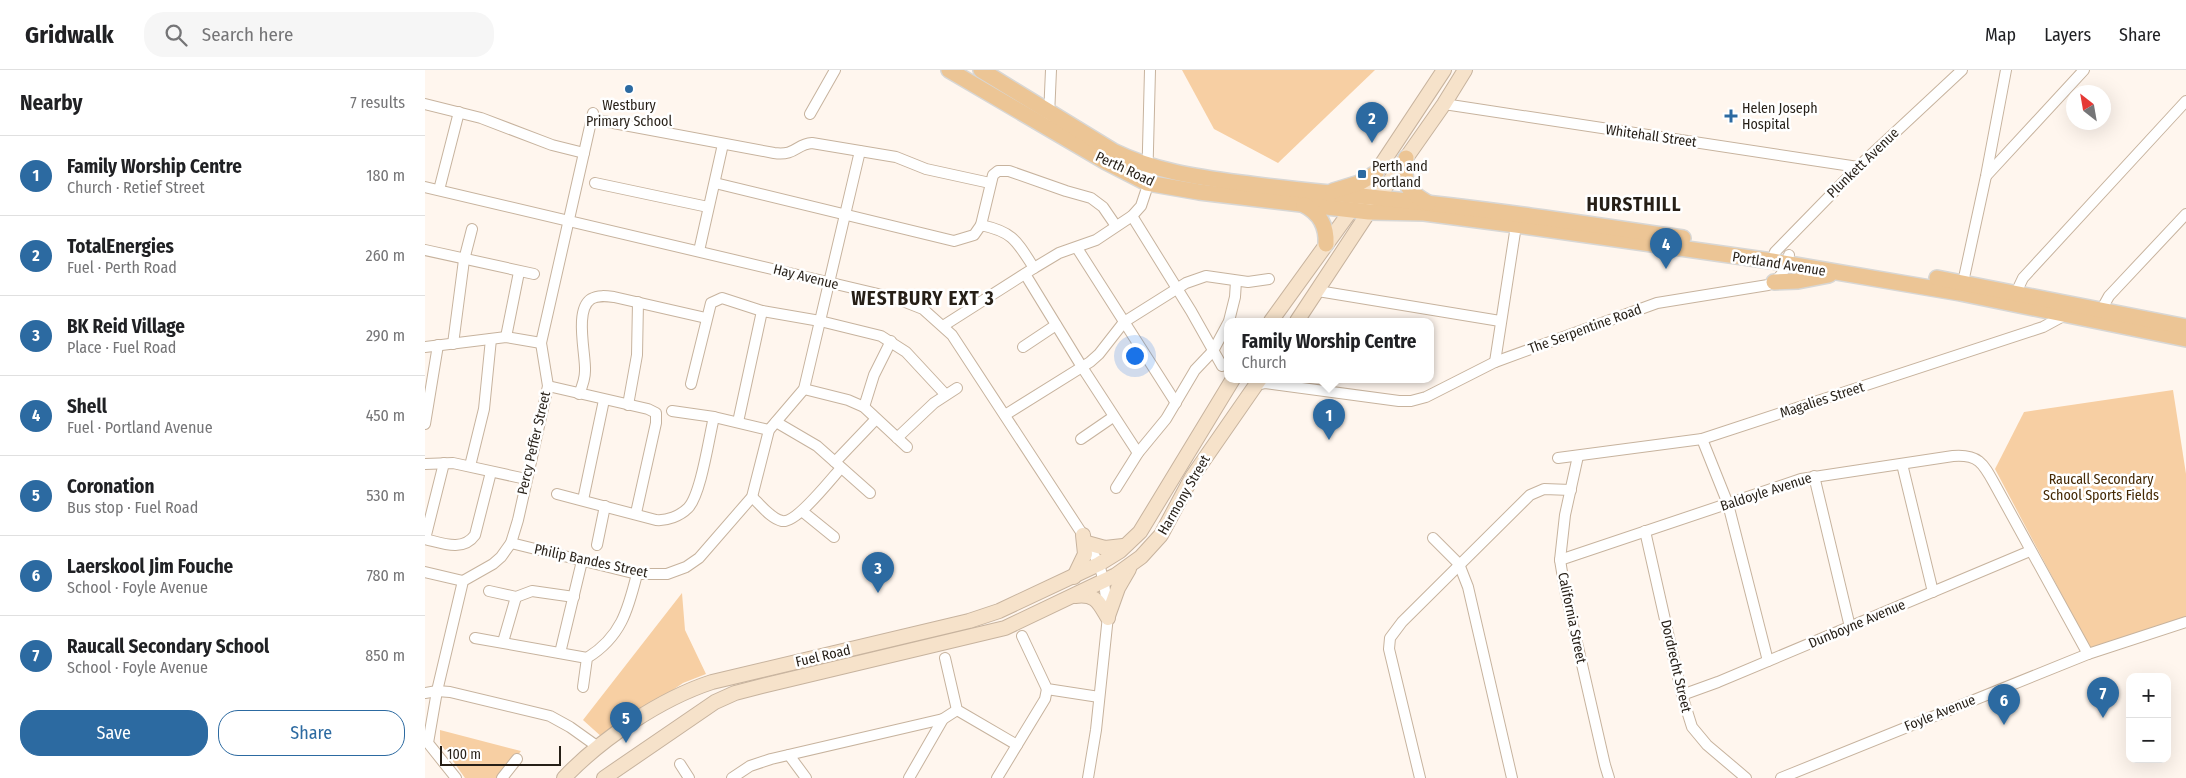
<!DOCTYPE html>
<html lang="en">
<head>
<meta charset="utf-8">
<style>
  :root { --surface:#fff; --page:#f6f6f6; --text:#202124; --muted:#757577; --line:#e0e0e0; --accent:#2c6aa1 }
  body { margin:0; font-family:"Fira Sans Condensed",sans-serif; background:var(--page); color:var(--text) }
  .controls { position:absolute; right:15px; bottom:15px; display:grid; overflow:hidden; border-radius:10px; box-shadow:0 5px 20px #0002 }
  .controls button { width:45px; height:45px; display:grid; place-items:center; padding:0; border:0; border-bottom:1px solid var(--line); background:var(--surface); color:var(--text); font:25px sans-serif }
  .compass { position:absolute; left:1641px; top:15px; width:45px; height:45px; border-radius:50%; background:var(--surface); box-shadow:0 5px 20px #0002; rotate:329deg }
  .scale { position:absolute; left:15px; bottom:12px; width:121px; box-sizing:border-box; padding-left:5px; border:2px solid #261f17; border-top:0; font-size:14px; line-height:18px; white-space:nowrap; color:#261f17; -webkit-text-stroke:4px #fff; paint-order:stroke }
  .you { position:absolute; left:709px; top:285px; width:18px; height:18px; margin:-12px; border:4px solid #fff; border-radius:50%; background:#1a73e8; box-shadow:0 0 0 8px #1a73e833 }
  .badge { display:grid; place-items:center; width:32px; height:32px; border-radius:50%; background:var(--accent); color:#fff; font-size:16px; font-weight:700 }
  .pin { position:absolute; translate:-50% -41px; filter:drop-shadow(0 1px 2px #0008) }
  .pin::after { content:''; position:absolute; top:26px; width:18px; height:15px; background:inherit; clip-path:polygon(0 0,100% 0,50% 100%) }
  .popup { position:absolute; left:799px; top:248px; width:210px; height:65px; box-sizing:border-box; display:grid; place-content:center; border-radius:10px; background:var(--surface); filter:drop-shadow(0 1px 4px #0005); font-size:16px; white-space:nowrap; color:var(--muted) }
  .popup b { font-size:19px; color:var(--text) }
  .popup::after { content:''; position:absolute; left:50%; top:100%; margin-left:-10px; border:10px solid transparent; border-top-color:var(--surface) }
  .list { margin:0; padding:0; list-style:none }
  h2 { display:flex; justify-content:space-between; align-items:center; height:65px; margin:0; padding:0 20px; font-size:21px }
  h2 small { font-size:16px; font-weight:400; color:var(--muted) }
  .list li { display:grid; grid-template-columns:32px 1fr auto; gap:15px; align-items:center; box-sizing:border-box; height:80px; padding:0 20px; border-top:1px solid var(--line) }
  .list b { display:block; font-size:19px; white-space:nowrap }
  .list p { margin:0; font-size:16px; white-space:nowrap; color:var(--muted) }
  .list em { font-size:16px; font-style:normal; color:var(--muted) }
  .actions { display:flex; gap:10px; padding:15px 20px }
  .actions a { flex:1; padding:11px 0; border:1px solid var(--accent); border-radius:20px; text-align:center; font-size:18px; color:var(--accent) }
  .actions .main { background:var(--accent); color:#fff }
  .icon { flex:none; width:28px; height:28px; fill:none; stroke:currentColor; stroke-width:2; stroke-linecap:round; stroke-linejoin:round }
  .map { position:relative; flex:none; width:1761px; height:708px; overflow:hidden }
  header { display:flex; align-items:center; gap:30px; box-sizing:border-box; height:70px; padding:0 25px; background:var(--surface); border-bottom:1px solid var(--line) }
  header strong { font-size:24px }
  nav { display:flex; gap:28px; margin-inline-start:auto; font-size:18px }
  .search { width:350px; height:45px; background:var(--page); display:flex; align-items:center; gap:12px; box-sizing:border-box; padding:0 18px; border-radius:20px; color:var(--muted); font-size:19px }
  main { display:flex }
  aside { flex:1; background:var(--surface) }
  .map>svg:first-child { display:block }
  .green { fill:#f7cfa3 }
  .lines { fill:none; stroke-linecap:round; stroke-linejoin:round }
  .street-casing { stroke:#c7b39e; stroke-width:12 }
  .secondary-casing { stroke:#c7b39e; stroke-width:16 }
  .primary-casing { stroke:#d8d7d5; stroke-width:18 }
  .street { stroke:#fff; stroke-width:10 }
  .secondary { stroke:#f6e2ca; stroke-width:14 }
  .primary { stroke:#ecc595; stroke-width:15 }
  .poi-dot { fill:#2c6aa1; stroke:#fff; stroke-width:2 }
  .labels { text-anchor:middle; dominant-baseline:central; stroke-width:5; stroke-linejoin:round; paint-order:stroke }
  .poi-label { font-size:14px; fill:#261f17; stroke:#fff; text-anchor:start }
  .street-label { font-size:14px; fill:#261f17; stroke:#fff }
  .park-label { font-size:14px; fill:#452904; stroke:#fff }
  .district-label { font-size:19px; font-weight:bold; letter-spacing:1px; fill:#261f17; stroke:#fff }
</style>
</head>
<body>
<header>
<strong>Gridwalk</strong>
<div class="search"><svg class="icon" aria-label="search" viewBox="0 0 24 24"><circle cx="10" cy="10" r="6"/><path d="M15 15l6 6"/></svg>Search here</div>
<nav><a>Map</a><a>Layers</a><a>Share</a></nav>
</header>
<main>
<aside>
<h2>Nearby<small>7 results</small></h2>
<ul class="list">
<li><span class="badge">1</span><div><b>Family Worship Centre</b><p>Church · Retief Street</p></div><em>180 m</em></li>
<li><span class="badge">2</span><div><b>TotalEnergies</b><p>Fuel · Perth Road</p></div><em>260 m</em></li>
<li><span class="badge">3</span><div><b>BK Reid Village</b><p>Place · Fuel Road</p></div><em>290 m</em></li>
<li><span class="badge">4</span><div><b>Shell</b><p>Fuel · Portland Avenue</p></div><em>450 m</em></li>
<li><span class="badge">5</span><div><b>Coronation</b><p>Bus stop · Fuel Road</p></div><em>530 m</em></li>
<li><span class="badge">6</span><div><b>Laerskool Jim Fouche</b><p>School · Foyle Avenue</p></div><em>780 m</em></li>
<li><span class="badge">7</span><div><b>Raucall Secondary School</b><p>School · Foyle Avenue</p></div><em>850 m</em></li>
</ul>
<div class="actions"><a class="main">Save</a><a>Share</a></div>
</aside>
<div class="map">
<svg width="1761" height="708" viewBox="0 0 1761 708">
  <rect width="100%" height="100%" fill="#fff6ee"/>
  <g class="green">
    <polygon points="757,0 950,0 853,93 789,59"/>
    <polygon points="1748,320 1761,404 1761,550 1665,578 1570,399 1599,342"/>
    <polygon points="257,523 260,560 281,604 258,613 178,668 158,650"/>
    <polygon points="15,660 96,681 75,708 40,708 15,673"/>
  </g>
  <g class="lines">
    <g class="street-casing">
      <g id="street">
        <polyline points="0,34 56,48 127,75 159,83"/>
        <polyline points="1019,34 1433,97"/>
        <polyline points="385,44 410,0"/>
        <polyline points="624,46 626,0"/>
        <path d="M167 49 349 83C371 86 371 74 387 73L471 87 501 99 565 113"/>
        <polyline points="1562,105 1659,0"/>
        <polyline points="170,113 283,137"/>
        <path d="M290 113 529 171 549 165 556 155C588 162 591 170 609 198"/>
        <polyline points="0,117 470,228 498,239 527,265 658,465 674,494 679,512 683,546 671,660 663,708"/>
        <polyline points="14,120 34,42"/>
        <polyline points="707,146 766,241 797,296"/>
        <polyline points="556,155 568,105 573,101 584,101 641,121 666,128 678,137 691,156"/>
        <polyline points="652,178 751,333"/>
        <polyline points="0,180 109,204"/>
        <polyline points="274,181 298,74"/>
        <polyline points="1347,191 1350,182 1433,97 1537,0"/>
        <polyline points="600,204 657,297 713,383"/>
        <polyline points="1537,217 1561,106 1581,0"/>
        <polyline points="893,221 1075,251"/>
        <polyline points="1588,229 1598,208 1761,31"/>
        <polyline points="1674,244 1684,226 1761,144"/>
        <polyline points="804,251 810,227 811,211"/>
        <polyline points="518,256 609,198 634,183 671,170 707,146 716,136 722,118 725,0"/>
        <polyline points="81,267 94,202"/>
        <polyline points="28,274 39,190 47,159"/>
        <polyline points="0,277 81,267 116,273"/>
        <polyline points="598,277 631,255"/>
        <polyline points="1070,292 1092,149"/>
        <polyline points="266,314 286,233 297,228 337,241 395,251 456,266 481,282 520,324"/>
        <path d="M830 315 840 313 974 331H986L1001 327 1070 292 1232 233 1343 215C1356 209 1361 199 1364 185"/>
        <polyline points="123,316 223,339 231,343 231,353 211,443"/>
        <polyline points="379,319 423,330 439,337 482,377"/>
        <path d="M154 324C157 317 160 309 160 301 161 285 149 240 166 229 173 225 181 226 189 227L281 248"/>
        <polyline points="203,335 212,285 213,232"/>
        <polyline points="439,337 449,305 466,271"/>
        <polyline points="247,341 289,347 344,360"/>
        <polyline points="580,345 665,292 674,284 699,252 761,213 781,206 823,212 844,209"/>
        <polyline points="313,352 337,241"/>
        <polyline points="351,352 392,376 445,423"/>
        <polyline points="0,354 13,275"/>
        <polyline points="472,368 509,333 532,318"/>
        <polyline points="656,369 688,347"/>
        <polyline points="1277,369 1303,434 1343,591"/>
        <polyline points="1153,386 1140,445 1135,490 1140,520 1180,695 1184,708"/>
        <polyline points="1133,388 1277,369 1618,257 1642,244"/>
        <polyline points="410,392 451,349"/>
        <path d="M19 393 0 469C17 473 38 482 50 465L66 402"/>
        <polyline points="0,394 28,393 101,409"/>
        <polyline points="1477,394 1508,522"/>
        <polyline points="45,396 59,339 66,269"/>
        <polyline points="1389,406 1425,557"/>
        <polyline points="691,418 713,383 741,349 770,300 788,281 803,253"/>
        <path d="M132 424 231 450C242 451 255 446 263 438 276 425 284 367 289 347"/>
        <path d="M327 427C336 435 346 449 357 451 371 454 406 409 416 398"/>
        <polyline points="158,430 179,330"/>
        <polyline points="377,441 409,467"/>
        <polyline points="1220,461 1257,625 1267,657 1282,675 1321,708"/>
        <polyline points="1008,468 1034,494 1043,517 1087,708"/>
        <polyline points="86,473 212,504 242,504 261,497 274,488 327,427 344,360 379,319 435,81"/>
        <polyline points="172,475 180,436"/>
        <path d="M1135 490 1376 409 1528 386C1553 384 1558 393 1569 413L1663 584"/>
        <polyline points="0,502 38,511"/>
        <polyline points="64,521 91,527 107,521 149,527"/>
        <polyline points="597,566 622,619 674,627"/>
        <polyline points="50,568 162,588"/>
        <polyline points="78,572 91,527"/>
        <polyline points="135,583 157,491"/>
        <polyline points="520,588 532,640 592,675"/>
        <path d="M158 617 162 588C196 567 203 540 212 504"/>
        <polyline points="0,623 12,621 25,622 125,646 145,657 173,677"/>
        <polyline points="1257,625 1293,612 1605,481"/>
        <polyline points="364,685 381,708"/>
        <polyline points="255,694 264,708"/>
        <polyline points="31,708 3,673 12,621 38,511 68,494 76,487 86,473 93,450 123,316 116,273 168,43"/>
        <polyline points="77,708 92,689"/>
        <polyline points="307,708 325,696 346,689 518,649"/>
        <polyline points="484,708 518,649 532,640"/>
        <polyline points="572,708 620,629 622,619"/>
        <polyline points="995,708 964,579 965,568 977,552 1105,425 1119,419 1146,420"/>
        <polyline points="1356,708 1663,584 1761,552"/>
      </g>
    </g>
    <g class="secondary-casing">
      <g id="secondary">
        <polyline points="846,251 927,139 1019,0"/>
        <polyline points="872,251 953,128 1019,34 1040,0"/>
        <polyline points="662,473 680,478 698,476"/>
        <polyline points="649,507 660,484 658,465"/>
        <path d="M650 526C671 523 674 533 683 548"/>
        <polyline points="683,546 693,518 704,499"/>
        <path d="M139 708C176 669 235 629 287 612L544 551 574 541 674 494 695 481 715 462 808 309"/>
        <polyline points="179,708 290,632 310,623 337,616 580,558 691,505 716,487 736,465 767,407 835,309"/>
      </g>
    </g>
    <g class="primary-casing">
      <g id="primary">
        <polyline points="524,0 681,92 722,113 774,122 944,142 999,143 1091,155 1347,191 1535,223 1761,269"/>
        <path d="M556 0 688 81C729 101 771 107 816 113 862 119 908 123 954 128 1056 138 1157 153 1258 168"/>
        <path d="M981 88C978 113 980 120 1003 133"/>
        <polyline points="908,121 934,113 951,103"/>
        <path d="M879 135C895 143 902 157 901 174"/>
        <polyline points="1512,208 1761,257"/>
        <polyline points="1349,212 1373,211 1404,205"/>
      </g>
    </g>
    <use href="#street" class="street"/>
    <use href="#secondary" class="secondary"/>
    <use href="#primary" class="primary"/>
  </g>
  <g class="poi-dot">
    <circle cx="204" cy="19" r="5"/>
    <path d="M1303.5 38.5h5v5h5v5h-5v5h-5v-5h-5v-5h5z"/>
    <rect x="932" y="99" width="10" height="10" rx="2.5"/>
  </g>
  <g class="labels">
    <g class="poi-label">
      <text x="204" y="35" text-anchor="middle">Westbury<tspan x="204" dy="16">Primary School</tspan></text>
      <text x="1317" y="38">Helen Joseph<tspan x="1317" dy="16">Hospital</tspan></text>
      <text x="947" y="96">Perth and<tspan x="947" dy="16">Portland</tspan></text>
    </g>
    <g class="street-label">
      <text transform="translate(1226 66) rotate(8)">Whitehall Street</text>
      <text transform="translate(1438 93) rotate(-44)">Plunkett Avenue</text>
      <text transform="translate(700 99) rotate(25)">Perth Road</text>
      <text transform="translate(1354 194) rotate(9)">Portland Avenue</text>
      <text transform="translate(381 207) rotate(14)">Hay Avenue</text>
      <text transform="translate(1160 259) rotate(-20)">The Serpentine Road</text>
      <text transform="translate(1397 330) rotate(-18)">Magalies Street</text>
      <text transform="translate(109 373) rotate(-77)">Percy Peffer Street</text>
      <text transform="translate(1341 422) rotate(-18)">Baldoyle Avenue</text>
      <text transform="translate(759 425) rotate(-60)">Harmony Street</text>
      <text transform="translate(166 491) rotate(12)">Philip Bandes Street</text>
      <text transform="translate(1147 548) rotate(78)">California Street</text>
      <text transform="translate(1432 554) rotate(-23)">Dunboyne Avenue</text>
      <text transform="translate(398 586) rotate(-13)">Fuel Road</text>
      <text transform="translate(1251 596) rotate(77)">Dordrecht Street</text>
      <text transform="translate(1515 643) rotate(-22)">Foyle Avenue</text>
    </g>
    <g class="park-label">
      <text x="1676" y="409">Raucall Secondary<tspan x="1676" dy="16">School Sports Fields</tspan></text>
    </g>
    <g class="district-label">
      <text x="1209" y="134">HURSTHILL</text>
      <text x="498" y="228">WESTBURY EXT 3</text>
    </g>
  </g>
</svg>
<div class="controls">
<button>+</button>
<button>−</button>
</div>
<svg class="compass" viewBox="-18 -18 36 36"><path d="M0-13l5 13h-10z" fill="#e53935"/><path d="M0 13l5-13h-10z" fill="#757577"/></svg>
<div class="scale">100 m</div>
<div class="you"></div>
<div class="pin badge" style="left:904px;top:370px">1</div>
<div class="popup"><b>Family Worship Centre</b>Church</div>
<div class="pin badge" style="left:947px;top:73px">2</div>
<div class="pin badge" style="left:453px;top:523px">3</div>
<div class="pin badge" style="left:1241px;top:199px">4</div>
<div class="pin badge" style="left:201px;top:673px">5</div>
<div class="pin badge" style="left:1579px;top:655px">6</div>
<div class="pin badge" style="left:1678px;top:648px">7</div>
</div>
</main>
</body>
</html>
